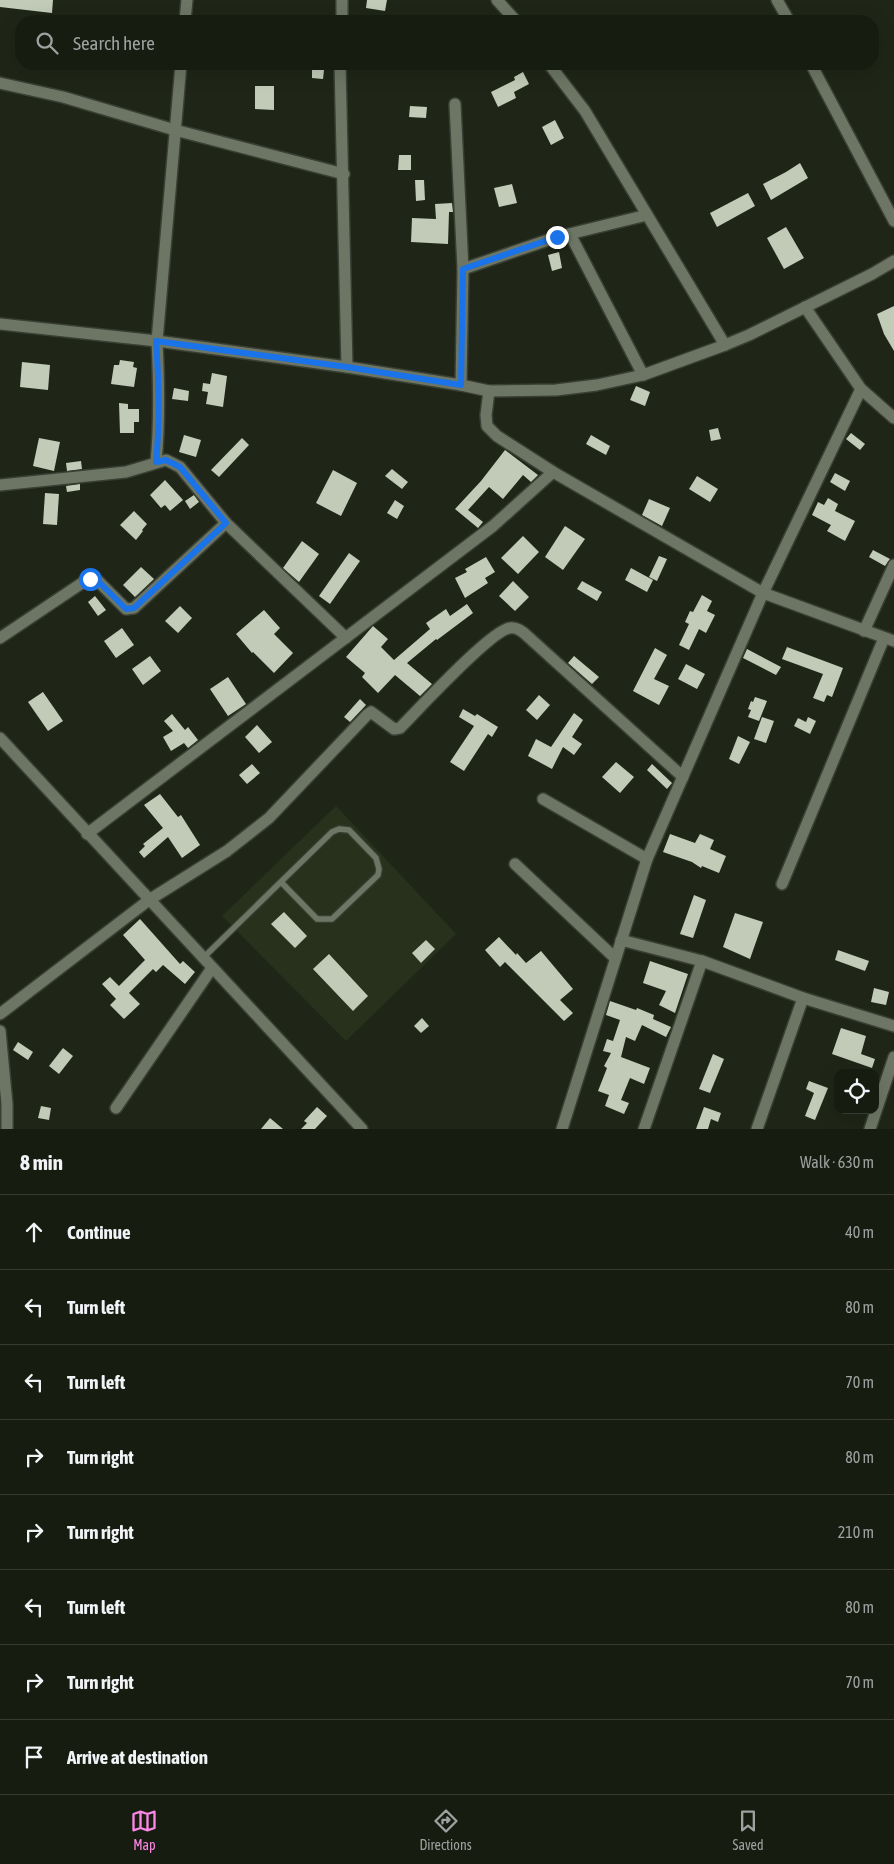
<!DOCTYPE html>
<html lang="en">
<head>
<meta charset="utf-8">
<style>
  :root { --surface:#171c11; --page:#20251a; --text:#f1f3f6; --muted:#9ea19f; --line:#363a31; --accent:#fc86e4 }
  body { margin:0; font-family:"Asap Condensed",sans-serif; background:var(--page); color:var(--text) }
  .controls { position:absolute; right:15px; bottom:15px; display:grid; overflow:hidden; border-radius:10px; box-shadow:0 5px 20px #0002 }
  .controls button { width:45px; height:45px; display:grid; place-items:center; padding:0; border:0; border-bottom:1px solid var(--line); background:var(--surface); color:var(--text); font:25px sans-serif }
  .stop { position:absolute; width:15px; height:15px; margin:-11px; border:4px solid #1a73e8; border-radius:50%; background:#fff }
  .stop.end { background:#1a73e8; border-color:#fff; box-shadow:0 1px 5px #0008 }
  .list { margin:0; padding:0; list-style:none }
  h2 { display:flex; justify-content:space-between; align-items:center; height:65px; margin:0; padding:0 20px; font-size:21px }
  h2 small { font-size:16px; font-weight:400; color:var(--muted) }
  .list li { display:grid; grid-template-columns:32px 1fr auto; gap:15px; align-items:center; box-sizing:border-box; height:75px; padding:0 20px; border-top:1px solid var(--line) }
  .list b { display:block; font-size:19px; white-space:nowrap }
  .list em { font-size:16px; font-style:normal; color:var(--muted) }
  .icon { flex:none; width:28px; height:28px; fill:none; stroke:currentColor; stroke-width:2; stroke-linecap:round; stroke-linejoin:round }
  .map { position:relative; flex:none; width:894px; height:1129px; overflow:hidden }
  .search { position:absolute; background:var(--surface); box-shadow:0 5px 20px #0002; left:15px; right:15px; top:15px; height:55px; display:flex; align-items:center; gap:12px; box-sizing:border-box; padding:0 18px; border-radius:20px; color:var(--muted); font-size:19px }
  .sheet { height:665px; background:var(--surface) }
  nav { display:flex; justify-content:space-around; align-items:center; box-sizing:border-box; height:70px; border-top:1px solid var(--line); background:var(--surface); font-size:14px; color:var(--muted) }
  nav a { display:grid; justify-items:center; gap:2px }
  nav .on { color:var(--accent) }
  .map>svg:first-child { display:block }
  .built { fill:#27311b }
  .building { fill:#c1cbb7 }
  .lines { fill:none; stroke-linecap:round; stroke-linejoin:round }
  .service-casing { stroke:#393f33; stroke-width:8 }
  .minor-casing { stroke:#393f33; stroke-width:14 }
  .service { stroke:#6d7664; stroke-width:5.5 }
  .minor { stroke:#6d7664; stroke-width:11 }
  .route { stroke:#1a73e8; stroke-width:6 }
</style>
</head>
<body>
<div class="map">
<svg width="894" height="1129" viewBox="0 0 894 1129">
  <rect width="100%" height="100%" fill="#1f2617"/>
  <polygon class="built" points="336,806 456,934 346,1041 222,916"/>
  <g class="building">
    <polygon points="0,0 53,0 52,13 0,7"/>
    <polygon points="367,0 387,0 385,11 366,8"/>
    <polygon points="312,69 324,70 323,79 312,78"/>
    <polygon points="523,72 529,84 514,92 516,98 498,107 491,92 515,80 514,77"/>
    <polygon points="255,86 274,86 274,110 255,109"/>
    <polygon points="410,106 427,107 426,118 409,117"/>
    <polygon points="555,120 564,138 551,145 542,127"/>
    <polygon points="399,155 411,155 411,170 398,170"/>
    <polygon points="800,163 808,178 771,200 763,184 786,172"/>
    <polygon points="415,180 424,180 425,200 416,201"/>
    <polygon points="512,184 517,203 499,207 494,188"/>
    <polygon points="748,193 755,206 717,227 710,213"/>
    <polygon points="452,203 453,212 449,212 448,244 411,242 412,218 436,219 435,204"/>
    <polygon points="786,227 804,258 784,269 767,238"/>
    <polygon points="559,252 562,268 552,271 548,255"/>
    <polygon points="894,306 894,351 884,334 877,314"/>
    <polygon points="120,360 134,362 133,367 137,368 134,387 111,384 114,365 119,365"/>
    <polygon points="22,362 50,365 48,390 20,387"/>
    <polygon points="212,373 227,376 223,407 206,404 208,392 202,391 203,383 210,384"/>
    <polygon points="636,386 650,392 645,406 630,400"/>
    <polygon points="174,388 189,391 188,401 172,399"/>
    <polygon points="119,403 128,404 128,409 139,409 139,422 134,422 134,433 120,433"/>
    <polygon points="718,428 721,439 711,441 709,430"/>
    <polygon points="851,433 865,444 860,450 846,439"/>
    <polygon points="184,435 201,440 196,457 179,452"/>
    <polygon points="591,435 610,446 606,455 586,444"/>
    <polygon points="39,438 60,442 54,471 33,466"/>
    <polygon points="242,438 249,445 219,477 211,470"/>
    <polygon points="505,450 538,475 531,482 523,475 503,499 489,487 468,510 483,522 478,528 455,509 481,481"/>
    <polygon points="81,461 82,469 67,471 66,463"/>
    <polygon points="392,469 408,482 402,489 385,476"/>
    <polygon points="333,470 357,483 341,516 316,503"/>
    <polygon points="835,473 850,481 845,491 830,482"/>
    <polygon points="697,476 718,489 710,502 689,489"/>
    <polygon points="165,480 183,500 170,511 165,505 161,508 150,495"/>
    <polygon points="80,484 80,490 67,492 66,486"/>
    <polygon points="45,493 59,494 57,525 43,524"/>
    <polygon points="194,495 199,502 190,509 185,501"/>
    <polygon points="828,498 838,504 835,511 855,521 845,541 827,531 831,525 812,515 818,502 824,505"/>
    <polygon points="649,499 670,508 662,526 642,515"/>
    <polygon points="395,500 404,506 397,519 387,513"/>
    <polygon points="134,511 147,524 142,530 143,531 136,540 120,525"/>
    <polygon points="565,526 585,539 563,570 545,557"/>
    <polygon points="523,536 539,552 518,574 501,558"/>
    <polygon points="302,541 319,554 299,582 283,568"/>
    <polygon points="873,550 890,559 885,566 869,557"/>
    <polygon points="349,553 360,561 330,604 319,596"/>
    <polygon points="659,556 667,559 657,581 649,577"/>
    <polygon points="486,557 495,572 485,578 488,583 465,598 455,578 467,572 465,569"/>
    <polygon points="141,567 154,579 135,597 123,585"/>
    <polygon points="631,568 653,580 647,592 625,580"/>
    <polygon points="513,581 529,597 515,611 499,596"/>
    <polygon points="582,581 602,592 597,601 577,589"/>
    <polygon points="702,595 712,601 707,611 715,615 706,633 699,629 689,650 679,645 689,624 685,622 690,611 693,612"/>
    <polygon points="95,596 106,610 98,616 88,602"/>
    <polygon points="467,604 473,613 437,640 436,639 407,663 432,684 420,696 395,675 378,693 362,677 365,673 346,657 373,626 388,639 381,647 394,660 430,629 426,623 446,609 450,616"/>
    <polygon points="180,606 192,618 178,633 165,621"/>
    <polygon points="264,610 280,628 274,634 293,653 274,673 253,652 252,653 236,634"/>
    <polygon points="122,628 134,645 116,658 104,641"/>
    <polygon points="787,647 843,668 832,697 827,695 824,702 813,698 823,674 782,659"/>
    <polygon points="655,648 667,655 654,679 669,686 659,705 633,691"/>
    <polygon points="747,649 781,667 776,675 743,658"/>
    <polygon points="150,656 161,671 143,685 132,669"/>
    <polygon points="574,656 599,677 592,684 568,663"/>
    <polygon points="686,664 705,674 697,689 678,679"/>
    <polygon points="228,677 246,704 228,716 210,689"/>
    <polygon points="43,692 63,721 48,731 28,702"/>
    <polygon points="539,695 550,705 537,720 526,710"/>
    <polygon points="755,697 767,701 759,721 748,717 751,710 748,709 751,701 753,702"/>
    <polygon points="360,699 366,705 350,722 344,717"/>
    <polygon points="463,709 475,716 477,714 498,727 492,737 488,734 464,771 450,762 474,726 459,717"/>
    <polygon points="574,713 583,720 572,737 582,744 574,755 563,747 552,769 528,756 536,739 551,747"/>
    <polygon points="172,714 185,730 188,727 198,740 188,748 184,743 171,751 163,737 173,731 164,721"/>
    <polygon points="762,717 774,721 766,743 754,739"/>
    <polygon points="808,717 816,721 810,734 794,726 798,718 806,722"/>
    <polygon points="257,725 272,742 259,753 245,737"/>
    <polygon points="738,736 750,742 739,764 729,759"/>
    <polygon points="616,762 634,777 620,793 602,777"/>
    <polygon points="252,764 260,773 247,784 239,775"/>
    <polygon points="652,764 672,783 667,789 647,770"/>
    <polygon points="160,794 178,817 181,815 200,845 182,858 168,837 144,858 139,852 145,846 143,844 163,828 144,805"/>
    <polygon points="670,834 695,843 700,834 714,840 710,849 726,856 719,873 702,866 701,868 692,862 663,852"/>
    <polygon points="694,895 706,900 693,938 680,934"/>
    <polygon points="284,912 307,936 295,948 271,924"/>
    <polygon points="735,913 763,922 750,959 723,947"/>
    <polygon points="140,919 180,964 183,961 195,972 185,984 163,965 156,972 153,969 129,993 140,1004 124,1019 110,1005 116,999 102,984 110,977 119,986 145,960 123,935"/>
    <polygon points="499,937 516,955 517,953 526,963 541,951 573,989 560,1000 573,1013 564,1021 505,962 500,967 485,950"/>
    <polygon points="426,940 435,949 421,963 412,953"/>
    <polygon points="838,950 869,961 865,971 835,960"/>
    <polygon points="329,954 368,996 353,1011 313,969"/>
    <polygon points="650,961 688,974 675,1013 659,1005 666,991 643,983"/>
    <polygon points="874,988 889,992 886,1005 871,1002"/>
    <polygon points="610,1001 636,1010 637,1008 654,1015 653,1019 671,1027 666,1037 642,1025 635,1041 626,1037 621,1057 650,1068 644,1084 630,1078 621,1100 629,1103 624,1114 605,1106 609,1095 598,1091 607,1068 604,1066 611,1053 603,1051 607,1039 613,1041 620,1020 606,1015"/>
    <polygon points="422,1018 429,1026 421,1033 414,1026"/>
    <polygon points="841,1028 866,1036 861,1054 875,1059 872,1068 832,1054"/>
    <polygon points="18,1042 33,1052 28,1060 13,1050"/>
    <polygon points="63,1048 73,1056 59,1074 49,1066"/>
    <polygon points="713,1054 724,1059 710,1093 699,1089"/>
    <polygon points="809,1081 828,1088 815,1120 805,1116 814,1093 806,1089"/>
    <polygon points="41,1106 51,1108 49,1120 38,1118"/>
    <polygon points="317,1107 327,1116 315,1129 301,1129 307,1123 304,1121"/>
    <polygon points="704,1107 721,1113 718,1122 711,1119 708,1129 696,1129"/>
    <polygon points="270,1118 283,1129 261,1129"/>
  </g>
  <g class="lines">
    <g class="service-casing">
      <polyline id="service" points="203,958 332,832 339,829 349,830 376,858 379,869 378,875 332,919 317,919 281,882"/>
    </g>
    <g class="minor-casing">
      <g id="minor">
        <polyline points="497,0 516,21"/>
        <polyline points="777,0 789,21"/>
        <polyline points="185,21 187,0"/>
        <polyline points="342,21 342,0"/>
        <polyline points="340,64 347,367"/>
        <polyline points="549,64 585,111 725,345"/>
        <polyline points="811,64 894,221"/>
        <polyline points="0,83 63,97 175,130 344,174"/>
        <polyline points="455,104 463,269 461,385"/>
        <polyline points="570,234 643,375"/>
        <polyline points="463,269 557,237 647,215"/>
        <polyline points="805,307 861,389 894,418"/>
        <polyline points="0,324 157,341 347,367 461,385 489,391 556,390 597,385 643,375 725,345 749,335 872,274 894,261"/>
        <polyline points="489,391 486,415 487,426 497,436 553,472 763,593 894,641"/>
        <path d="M156 462C160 422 159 382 157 341L181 64"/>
        <polyline points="0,485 126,472 166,460 180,467 226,523 346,638"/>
        <polyline points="864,631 894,565"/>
        <polyline points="0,638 82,583 89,579 98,581 126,609 134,608 226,523"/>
        <polyline points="0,738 362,1129"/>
        <polyline points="543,799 647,859"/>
        <polyline points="87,834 493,526 553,472"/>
        <polyline points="515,864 615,958"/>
        <polyline points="782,884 884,638"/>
        <polyline points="621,940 702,961 803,998 894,1026"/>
        <path d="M0 1014 149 900 227 851 269 818 367 715 371 712 394 729 400 728C417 711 491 630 510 628 515 627 520 630 524 633L683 777"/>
        <polyline points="0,1031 7,1104 7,1129"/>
        <polyline points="116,1108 212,968"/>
        <polyline points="562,1129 647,859 763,593 861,389"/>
        <polyline points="644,1129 702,961"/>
        <polyline points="757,1129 803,998"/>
        <polyline points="870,1129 894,1057"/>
      </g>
    </g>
    <use href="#service" class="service"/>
    <use href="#minor" class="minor"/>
  </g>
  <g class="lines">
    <path class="route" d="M90 579 98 581 126 609 134 608 226 523 180 467 166 460 156 462C160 422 159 382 156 341L347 367 461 385 463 269 557 237"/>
  </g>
</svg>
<div class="controls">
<button><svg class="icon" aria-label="locate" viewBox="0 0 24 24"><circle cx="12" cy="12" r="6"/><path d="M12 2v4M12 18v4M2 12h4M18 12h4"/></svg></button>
</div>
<div class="stop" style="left:90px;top:579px"></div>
<div class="stop end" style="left:557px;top:237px"></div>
<div class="search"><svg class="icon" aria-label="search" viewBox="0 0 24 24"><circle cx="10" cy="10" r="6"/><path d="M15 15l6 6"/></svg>Search here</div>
</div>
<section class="sheet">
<h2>8 min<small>Walk · 630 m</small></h2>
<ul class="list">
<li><svg class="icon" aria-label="ahead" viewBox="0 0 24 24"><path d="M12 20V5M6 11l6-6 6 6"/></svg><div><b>Continue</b></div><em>40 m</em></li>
<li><svg class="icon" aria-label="left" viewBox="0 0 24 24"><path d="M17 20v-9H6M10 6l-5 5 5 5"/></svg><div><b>Turn left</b></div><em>80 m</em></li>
<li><svg class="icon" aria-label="left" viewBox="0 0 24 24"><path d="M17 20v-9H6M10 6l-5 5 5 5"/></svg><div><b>Turn left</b></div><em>70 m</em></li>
<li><svg class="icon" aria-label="right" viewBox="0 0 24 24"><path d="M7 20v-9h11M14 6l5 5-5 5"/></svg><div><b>Turn right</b></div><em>80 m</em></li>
<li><svg class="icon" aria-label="right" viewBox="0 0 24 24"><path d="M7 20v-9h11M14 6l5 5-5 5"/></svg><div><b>Turn right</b></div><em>210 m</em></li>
<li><svg class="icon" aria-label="left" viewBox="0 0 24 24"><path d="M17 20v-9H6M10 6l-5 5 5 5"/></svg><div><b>Turn left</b></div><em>80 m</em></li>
<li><svg class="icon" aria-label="right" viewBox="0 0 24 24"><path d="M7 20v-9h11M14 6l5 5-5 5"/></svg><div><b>Turn right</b></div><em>70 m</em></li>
<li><svg class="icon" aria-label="arrive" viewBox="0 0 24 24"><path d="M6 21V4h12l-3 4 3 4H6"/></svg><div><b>Arrive at destination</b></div></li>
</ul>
</section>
<nav>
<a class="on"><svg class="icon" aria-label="map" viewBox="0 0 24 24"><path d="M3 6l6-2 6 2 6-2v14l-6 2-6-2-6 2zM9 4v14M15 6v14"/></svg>Map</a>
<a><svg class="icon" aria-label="directions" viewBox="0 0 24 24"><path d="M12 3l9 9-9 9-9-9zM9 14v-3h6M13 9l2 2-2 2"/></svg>Directions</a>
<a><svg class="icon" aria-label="saved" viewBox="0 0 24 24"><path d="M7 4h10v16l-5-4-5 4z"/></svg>Saved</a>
</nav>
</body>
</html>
